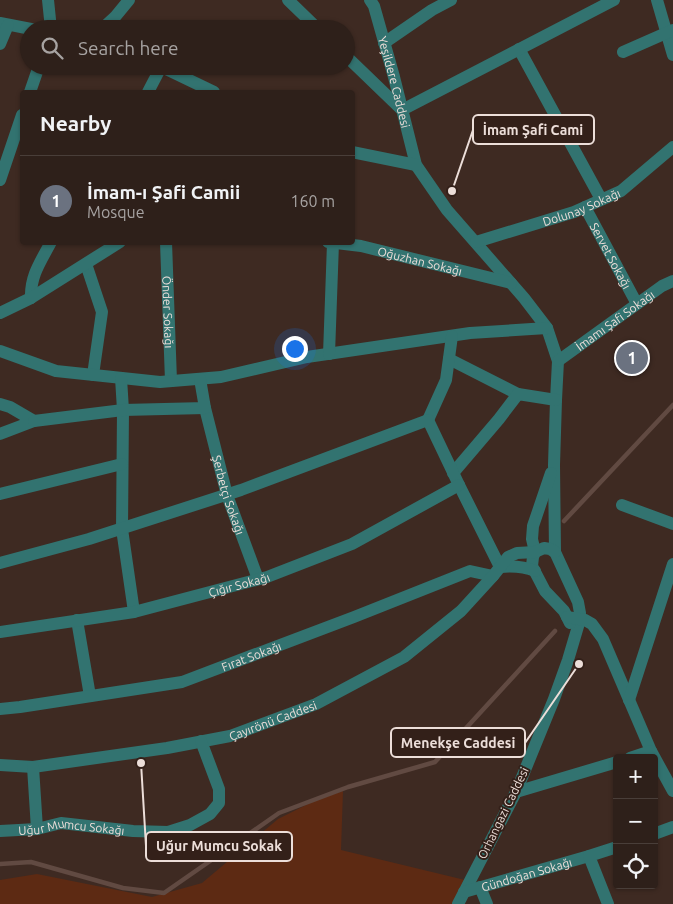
<!DOCTYPE html>
<html lang="en">
<head>
<meta charset="utf-8">
<style>
  :root { --surface:#2e201a; --page:#3a2d27; --text:#f1f3f6; --muted:#a7a3a2; --line:#493e39; --accent:#bca0f2 }
  body { margin:0; font-family:Ubuntu,sans-serif; background:var(--page); color:var(--text) }
  .controls { position:absolute; right:15px; bottom:15px; display:grid; overflow:hidden; border-radius:5px; box-shadow:0 1px 4px #0004 }
  .controls button { width:45px; height:45px; display:grid; place-items:center; padding:0; border:0; border-bottom:1px solid var(--line); background:var(--surface); color:var(--text); font:25px sans-serif }
  .you { position:absolute; left:294px; top:348px; width:18px; height:18px; margin:-12px; border:4px solid #fff; border-radius:50%; background:#1a73e8; box-shadow:0 0 0 8px #1a73e833 }
  .badge { display:grid; place-items:center; width:32px; height:32px; border-radius:50%; background:var(--accent); color:#fff; font-size:16px; font-weight:700 }
  .pin { position:absolute; translate:-50% -50%; border:2px solid #fff; box-shadow:0 1px 5px #0006 }
  .list { margin:0; padding:0; list-style:none }
  h2 { display:flex; justify-content:space-between; align-items:center; height:65px; margin:0; padding:0 20px; font-size:21px }
  h2 small { font-size:16px; font-weight:400; color:var(--muted) }
  .list li { display:grid; grid-template-columns:32px 1fr auto; gap:15px; align-items:center; box-sizing:border-box; height:90px; padding:0 20px; border-top:1px solid var(--line) }
  .list b { display:block; font-size:19px; white-space:nowrap }
  .list p { margin:0; font-size:16px; white-space:nowrap; color:var(--muted) }
  .list em { font-size:16px; font-style:normal; color:var(--muted) }
  .icon { flex:none; width:28px; height:28px; fill:none; stroke:currentColor; stroke-width:2; stroke-linecap:round; stroke-linejoin:round }
  .map { position:relative; flex:none; width:673px; height:904px; overflow:hidden }
  .search { position:absolute; background:var(--surface); box-shadow:0 1px 4px #0004; left:20px; top:20px; width:335px; height:55px; display:flex; align-items:center; gap:12px; box-sizing:border-box; padding:0 18px; border-radius:28px; color:var(--muted); font-size:19px }
  .panel { position:absolute; background:var(--surface); box-shadow:0 1px 4px #0004; left:20px; top:90px; width:335px; height:155px; border-radius:5px }
  .map>svg:first-child { display:block }
  .green { fill:#5d2a13 }
  .lines { fill:none; stroke-linecap:round; stroke-linejoin:round }
  .stream { stroke:#614a42; stroke-width:4.5 }
  .minor { stroke:#327370; stroke-width:12 }
  .labels { text-anchor:middle; dominant-baseline:central; stroke-width:4; stroke-linejoin:round; paint-order:stroke }
  .street-label { font-size:12px; fill:#ecded9; stroke:#332019 }
  .leader { fill:none; stroke:#ecded9; stroke-width:2 }
  .callout-dot { fill:#ecded9; stroke:#332019; stroke-width:2 }
  .callout { fill:#332019; stroke:#ecded9; stroke-width:2 }
  .callout-label { font-size:14px; text-anchor:middle; font-weight:bold; fill:#ecded9 }
</style>
</head>
<body>
<div class="map">
<svg width="673" height="904" viewBox="0 0 673 904">
  <rect width="100%" height="100%" fill="#3e2a22"/>
  <polygon class="green" points="343,791 341,850 465,880 453,904 0,904 0,880 37,874 152,897 202,883 278,819 316,800"/>
  <g class="lines">
    <g class="stream">
      <polyline points="564,521 673,405"/>
      <polyline points="0,864 31,862 123,888 164,893 279,813 348,787 435,762 555,631"/>
    </g>
    <g class="minor">
      <polyline points="48,0 51,29"/>
      <polyline points="288,0 318,29"/>
      <path id="s1" d="M370 0 374 6 394 77 416 165 447 210 524 298 547 328 558 361 556 400 554 465 555 552 578 602 580 613 579 623 568 660 554 699 516 792 458 904"/>
      <polyline points="657,0 673,55"/>
      <polyline points="0,23 31,29"/>
      <polyline points="102,29 115,17 129,0"/>
      <polyline points="384,43 432,10 451,0"/>
      <polyline points="0,44 8,25"/>
      <polyline points="519,49 601,199"/>
      <polyline points="623,52 673,30"/>
      <polyline points="346,56 402,110 614,0"/>
      <polyline points="160,66 214,92"/>
      <polyline points="30,92 39,66"/>
      <polyline points="148,92 161,67"/>
      <polyline points="352,152 416,165"/>
      <polyline points="0,180 22,115"/>
      <path id="s2" d="M585 207 637 304"/>
      <path id="s3" d="M166 242 171 381"/>
      <path id="s4" d="M328 242 361 246 511 283"/>
      <path id="s5" d="M476 242 574 212 621 191 673 147"/>
      <polyline points="86,264 102,312 93,375"/>
      <path d="M31 298C30 276 41 261 51 242"/>
      <polyline points="0,313 31,298 120,242"/>
      <polyline points="0,351 56,371 160,382 221,377 307,357 470,333 547,328"/>
      <polyline points="329,354 333,243"/>
      <polyline points="449,359 518,394"/>
      <path id="s6" d="M558 361 662 286 673 281"/>
      <polyline points="121,378 123,410 122,529 134,612"/>
      <polyline points="0,404 10,407 34,421 0,434"/>
      <path id="s7" d="M205 408 227 495 258 579"/>
      <polyline points="428,420 446,380 452,336"/>
      <polyline points="34,421 123,410 205,408 200,379"/>
      <polyline points="453,473 499,419 518,394 556,400"/>
      <polyline points="551,473 533,526 532,539 535,552 533,557 532,566 545,591 564,611 570,623"/>
      <polyline points="0,494 122,464"/>
      <polyline points="622,505 673,524"/>
      <polyline points="0,563 89,539 241,490 428,420 459,485 500,567"/>
      <path d="M500 567C512 566 523 566 535 571"/>
      <polyline points="567,617 585,620 592,624 603,639 651,751 673,791"/>
      <polyline points="77,620 90,696"/>
      <path id="s8" d="M0 632 134 612 267 577 352 544 459 485"/>
      <polyline points="629,700 673,564"/>
      <path id="s9" d="M0 709 20 707 182 682 354 617 470 571 493 576"/>
      <polyline points="630,758 651,751"/>
      <path id="s10" d="M0 765 33 767 167 748 230 736 316 704 404 657 461 611 493 576 508 557 517 553 535 552 544 548 550 549 555 552"/>
      <polyline points="33,767 37,829"/>
      <polyline points="516,792 617,762"/>
      <path id="s11" d="M0 831 37 829 61 823 133 831 168 832 190 825 210 814 219 803V789L201 741"/>
      <polyline points="654,834 673,827"/>
      <polyline points="480,887 487,904"/>
      <path id="s12" d="M464 892 589 856"/>
      <polyline points="608,904 589,856 617,847"/>
    </g>
  </g>
  <g class="labels">
    <g class="street-label">
      <text stroke="none"><textPath href="#s1" startOffset="86">Yeşildere Caddesi</textPath></text>
      <text stroke="none"><textPath href="#s5" startOffset="111">Dolunay Sokağı</textPath></text>
      <text stroke="none"><textPath href="#s2" startOffset="55">Servet Sokağı</textPath></text>
      <text stroke="none"><textPath href="#s4" startOffset="94">Oğuzhan Sokağı</textPath></text>
      <text stroke="none"><textPath href="#s3" startOffset="70">Önder Sokağı</textPath></text>
      <text stroke="none"><textPath href="#s6" startOffset="70">İmamı Şafi Sokağı</textPath></text>
      <text stroke="none"><textPath href="#s7" startOffset="90">Şerbetçi Sokağı</textPath></text>
      <text stroke="none"><textPath href="#s8" startOffset="244">Çığır Sokağı</textPath></text>
      <text stroke="none"><textPath href="#s9" startOffset="258">Fırat Sokağı</textPath></text>
      <text stroke="none"><textPath href="#s10" startOffset="278">Çayırönü Caddesi</textPath></text>
      <text transform="translate(503 813) rotate(-64)">Orhangazi Caddesi</text>
      <text stroke="none"><textPath href="#s11" startOffset="72">Uğur Mumcu Sokağı</textPath></text>
      <text stroke="none"><textPath href="#s12" startOffset="65">Gündoğan Sokağı</textPath></text>
    </g>
  </g>
  <path class="leader" d="M452 191L473 130M579 664L525 743M141 763L146 846"/>
  <g class="callout-dot">
    <circle cx="452" cy="191" r="5"/>
    <circle cx="579" cy="664" r="5"/>
    <circle cx="141" cy="763" r="5"/>
  </g>
  <g class="callout">
    <rect x="473" y="115" width="121" height="29" rx="5"/>
    <rect x="391" y="728" width="134" height="29" rx="5"/>
    <rect x="146" y="832" width="146" height="29" rx="5"/>
  </g>
  <g class="callout-label">
    <text x="533" y="135">İmam Şafi Cami</text>
    <text x="458" y="748">Menekşe Caddesi</text>
    <text x="219" y="851">Uğur Mumcu Sokak</text>
  </g>
</svg>
<div class="controls">
<button>+</button>
<button>−</button>
<button><svg class="icon" aria-label="locate" viewBox="0 0 24 24"><circle cx="12" cy="12" r="6"/><path d="M12 2v4M12 18v4M2 12h4M18 12h4"/></svg></button>
</div>
<div class="you"></div>
<div class="pin badge" style="left:632px;top:358px;background:#6b7280">1</div>
<div class="search"><svg class="icon" aria-label="search" viewBox="0 0 24 24"><circle cx="10" cy="10" r="6"/><path d="M15 15l6 6"/></svg>Search here</div>
<section class="panel">
<h2>Nearby<small></small></h2>
<ul class="list">
<li><span class="badge" style="background:#6b7280">1</span><div><b>İmam-ı Şafi Camii</b><p>Mosque</p></div><em>160 m</em></li>
</ul>
</section>
</div>
</body>
</html>
